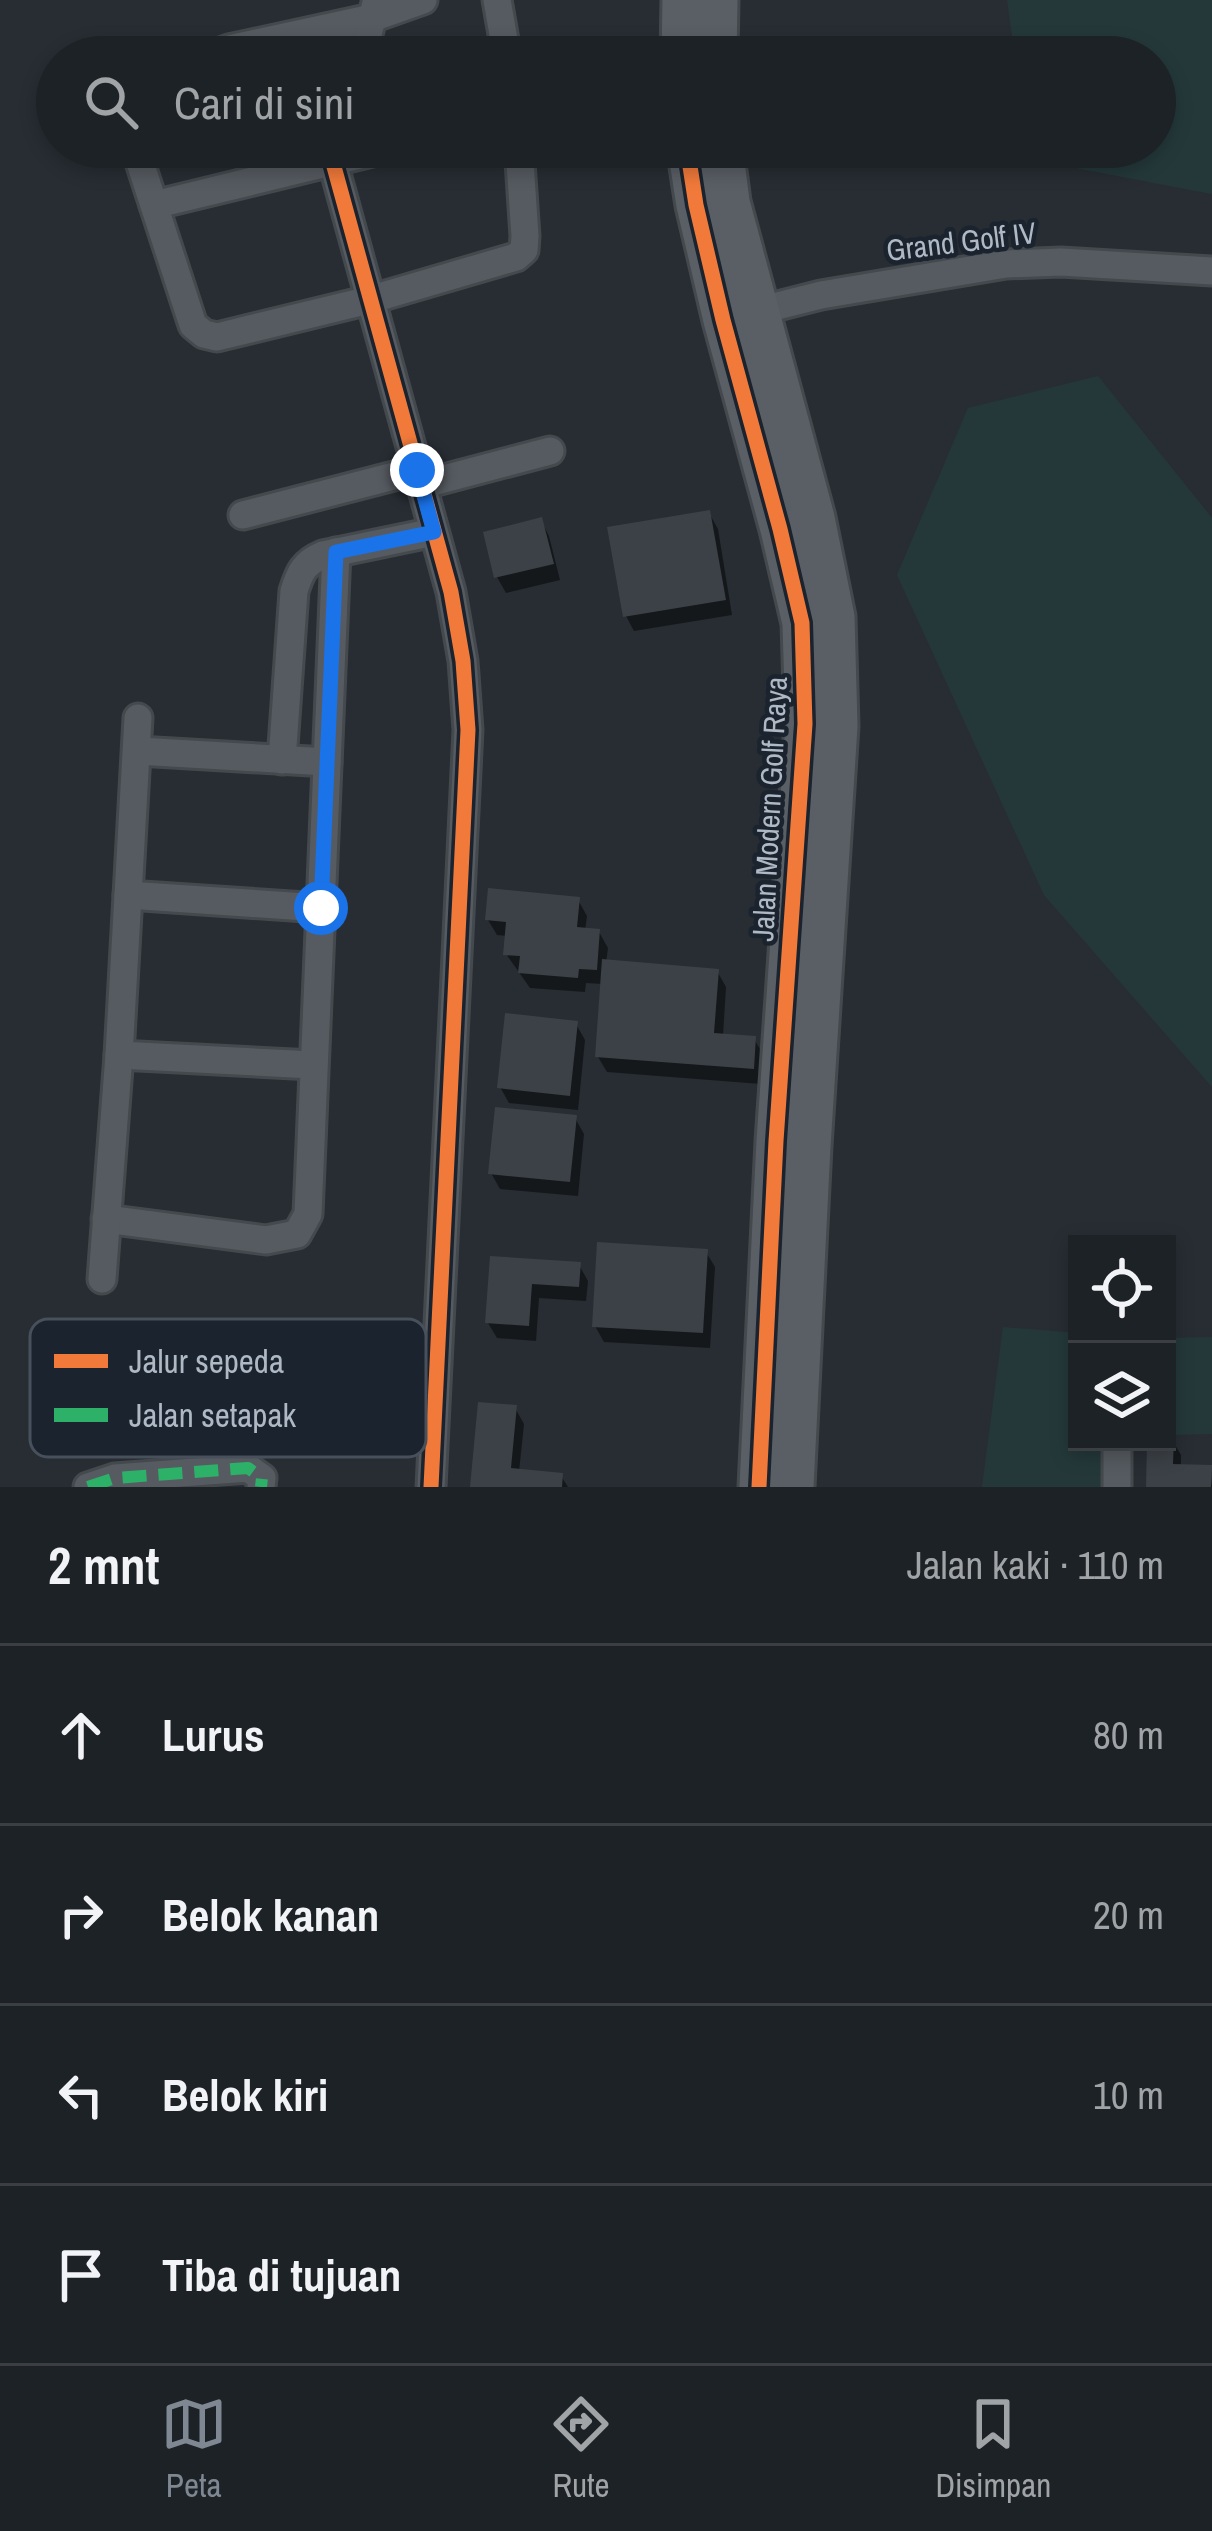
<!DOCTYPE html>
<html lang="id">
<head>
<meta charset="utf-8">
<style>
  :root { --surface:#1d2226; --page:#2a2f32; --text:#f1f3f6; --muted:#a0a4a7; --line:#3b3f43; --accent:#7f8892 }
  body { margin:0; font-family:"Archivo Narrow",sans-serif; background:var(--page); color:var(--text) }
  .controls { position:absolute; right:36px; bottom:36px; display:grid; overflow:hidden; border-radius:0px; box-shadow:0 6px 18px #0003 }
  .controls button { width:108px; height:108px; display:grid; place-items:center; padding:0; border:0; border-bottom:3px solid var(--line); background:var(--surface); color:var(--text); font:60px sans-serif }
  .stop { position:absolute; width:36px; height:36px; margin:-27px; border:9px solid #1a73e8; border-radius:50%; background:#fff }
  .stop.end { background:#1a73e8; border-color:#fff; box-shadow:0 3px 12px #0008 }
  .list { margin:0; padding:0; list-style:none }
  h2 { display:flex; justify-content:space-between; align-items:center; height:156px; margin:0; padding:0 48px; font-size:51px }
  h2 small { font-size:39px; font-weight:400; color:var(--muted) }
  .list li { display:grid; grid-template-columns:78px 1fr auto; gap:36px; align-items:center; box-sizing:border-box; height:180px; padding:0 48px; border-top:3px solid var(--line) }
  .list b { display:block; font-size:45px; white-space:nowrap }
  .list em { font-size:39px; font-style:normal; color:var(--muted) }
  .icon { flex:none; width:66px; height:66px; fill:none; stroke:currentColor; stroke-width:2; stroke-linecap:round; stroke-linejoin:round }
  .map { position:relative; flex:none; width:1212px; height:1487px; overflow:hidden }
  .search { position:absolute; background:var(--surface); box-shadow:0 6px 18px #0003; left:36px; right:36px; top:36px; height:132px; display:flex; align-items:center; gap:30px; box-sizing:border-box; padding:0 42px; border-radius:66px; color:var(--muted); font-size:45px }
  .sheet { height:876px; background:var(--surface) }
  nav { display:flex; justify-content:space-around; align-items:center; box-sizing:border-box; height:168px; border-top:3px solid var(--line); background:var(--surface); font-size:33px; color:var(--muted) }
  nav a { display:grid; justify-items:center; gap:6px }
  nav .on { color:var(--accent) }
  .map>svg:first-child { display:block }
  .green { fill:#24383a }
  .shadow { fill:#0007 }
  .building { fill:#3c4147 }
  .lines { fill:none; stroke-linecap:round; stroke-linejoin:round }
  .street-casing { stroke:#44494e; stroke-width:33 }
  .secondary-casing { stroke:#44494e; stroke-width:45 }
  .street { stroke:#565b61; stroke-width:27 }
  .secondary { stroke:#5a5f66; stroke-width:39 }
  .quiet { stroke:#2db169; stroke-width:12; stroke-dasharray:24 12; stroke-linecap:butt }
  .cycleway-casing { stroke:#1a232e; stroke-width:22 }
  .cycleway { stroke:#f17a3a; stroke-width:15 }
  .route { stroke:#1a73e8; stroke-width:15 }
  .labels { text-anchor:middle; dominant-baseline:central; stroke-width:9; stroke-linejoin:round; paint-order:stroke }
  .street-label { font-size:30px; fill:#afb9c5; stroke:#1a232e }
  .key { fill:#1a232e; stroke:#47505b; stroke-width:3 }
  .key-label { font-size:33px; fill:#afb9c5 }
</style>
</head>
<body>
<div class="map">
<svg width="1212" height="1487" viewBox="0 0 1212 1487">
  <rect width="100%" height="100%" fill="#272d33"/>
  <g class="green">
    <polygon points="1007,0 1212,0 1212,194 1028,159 1027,147 1155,147 1155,57 1015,57"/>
    <polygon points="1098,376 1212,518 1212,1087 1044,895 897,575 968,408"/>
    <polygon points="1003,1327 1077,1333 1077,1442 1103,1442 1102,1487 982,1487"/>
    <polygon points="1212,1337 1212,1434 1167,1435 1167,1338"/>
  </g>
  <g class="shadow">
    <polygon points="709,513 718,529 732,615 634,631 626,616"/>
    <polygon points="541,521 549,536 560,580 506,593 497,577"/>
    <polygon points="578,900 587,916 585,931 599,932 608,948 606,963 717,971 726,987 723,1036 754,1039 763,1054 761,1084 607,1072 598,1057 603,984 586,983 585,992 530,988 506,954 508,936 497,935 488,920"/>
    <polygon points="576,1024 585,1040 578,1110 509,1103 500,1087"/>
    <polygon points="575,1118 584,1134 578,1196 500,1189 491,1173"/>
    <polygon points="706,1252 715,1267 710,1348 604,1342 595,1326"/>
    <polygon points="493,1259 579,1265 588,1281 586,1301 539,1298 536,1341 497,1338 488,1323"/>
    <polygon points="515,1408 524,1424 519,1472 561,1476 568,1487 473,1487"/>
    <polygon points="1167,1440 1172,1440 1181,1455 1181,1467 1210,1468 1212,1487 1149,1487 1150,1442 1167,1442"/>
  </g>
  <g class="building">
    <polygon points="710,510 726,600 623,617 607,527"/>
    <polygon points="542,517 554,564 494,578 483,532"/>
    <polygon points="488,888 580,897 577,927 600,929 597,970 579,969 578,978 518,973 520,956 503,955 506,922 485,920"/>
    <polygon points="602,959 719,969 714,1033 756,1036 754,1069 595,1057"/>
    <polygon points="505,1013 578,1021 570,1096 497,1088"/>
    <polygon points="495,1107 577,1115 570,1182 488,1174"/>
    <polygon points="597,1242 708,1249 703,1333 592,1327"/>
    <polygon points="490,1256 581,1262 579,1287 532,1284 529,1326 485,1323"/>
    <polygon points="478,1402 517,1405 511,1468 563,1473 562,1487 470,1487"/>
    <polygon points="1167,1437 1174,1437 1173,1464 1212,1465 1211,1487 1146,1487 1147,1442 1167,1442"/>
  </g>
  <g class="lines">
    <g class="street-casing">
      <g id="street">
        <polyline points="497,0 507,57"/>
        <polyline points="207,57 229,49 372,18 423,0"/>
        <polyline points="362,57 376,3"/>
        <polyline points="135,147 193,325 204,334 217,337 369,300 516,257 524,250 525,236 519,147"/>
        <polyline points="337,147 333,163 451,592 463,661 468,730 431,1487"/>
        <polyline points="154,205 393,147"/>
        <polyline points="742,315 821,295 1006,264 1061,262 1212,271"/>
        <polyline points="421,485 550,451"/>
        <polyline points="243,515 417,470"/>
        <polyline points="138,751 327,762"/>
        <path d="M282 760 294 591C300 572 304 563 323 555L434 532"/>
        <polyline points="128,895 321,908"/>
        <polyline points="119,1055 313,1065"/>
        <polyline points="106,1219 266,1240 297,1234 308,1214 336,552"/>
        <polyline points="102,1279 119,1055 138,718"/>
        <polyline points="88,1487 115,1478 248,1468 262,1478 261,1487"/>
        <polyline points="1117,1487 1117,1442"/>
      </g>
    </g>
    <g class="secondary-casing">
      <g id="secondary">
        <polyline points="681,57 682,0"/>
        <polyline points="717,57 718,0"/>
        <polyline points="687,147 696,205 723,320 780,529 802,623 805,724 776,1141 759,1487"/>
        <polyline points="723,147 730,202 815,518 835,617 838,726 811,1146 794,1487"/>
      </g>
    </g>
    <use href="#street" class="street"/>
    <use href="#secondary" class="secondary"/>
    <polyline class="quiet" points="88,1487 115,1478 248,1468 262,1478 261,1487"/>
    <g class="cycleway-casing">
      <g id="cycleway">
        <polyline points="337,147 333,163 451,592 463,661 468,730 431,1487"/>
        <polyline points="687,147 696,205 723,320 780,529 802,623 805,724 776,1141 759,1487"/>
      </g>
    </g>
    <use href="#cycleway" class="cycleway"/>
  </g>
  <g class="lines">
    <polyline class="route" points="321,908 336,552 434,532 417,470"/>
  </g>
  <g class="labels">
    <g class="street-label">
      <text transform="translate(961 241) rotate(-7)">Grand Golf IV</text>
      <text transform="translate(769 809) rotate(-87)">Jalan Modern Golf Raya</text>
    </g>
  </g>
  <rect x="30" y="1319" width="396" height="138" rx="18" class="key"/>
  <rect x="54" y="1354" width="54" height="14" fill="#f17a3a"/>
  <rect x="54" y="1408" width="54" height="14" fill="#2db169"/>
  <g class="key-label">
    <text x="129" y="1373">Jalur sepeda</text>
    <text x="129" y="1427">Jalan setapak</text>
  </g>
</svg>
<div class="controls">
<button><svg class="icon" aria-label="locate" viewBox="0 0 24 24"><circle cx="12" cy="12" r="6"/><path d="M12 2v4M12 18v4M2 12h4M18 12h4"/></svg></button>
<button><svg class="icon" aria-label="layers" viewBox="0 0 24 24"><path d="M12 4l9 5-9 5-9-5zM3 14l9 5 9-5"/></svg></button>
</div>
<div class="stop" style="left:321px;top:908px"></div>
<div class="stop end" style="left:417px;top:470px"></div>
<div class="search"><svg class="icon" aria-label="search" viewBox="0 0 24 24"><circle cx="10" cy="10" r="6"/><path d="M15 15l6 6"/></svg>Cari di sini</div>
</div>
<section class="sheet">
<h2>2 mnt<small>Jalan kaki · 110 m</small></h2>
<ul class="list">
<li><svg class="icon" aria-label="ahead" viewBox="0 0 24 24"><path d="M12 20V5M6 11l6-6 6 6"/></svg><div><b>Lurus</b></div><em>80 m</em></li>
<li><svg class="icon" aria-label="right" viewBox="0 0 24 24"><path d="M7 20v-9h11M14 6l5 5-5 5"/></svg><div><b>Belok kanan</b></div><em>20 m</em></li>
<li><svg class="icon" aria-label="left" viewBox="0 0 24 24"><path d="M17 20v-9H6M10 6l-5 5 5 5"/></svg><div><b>Belok kiri</b></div><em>10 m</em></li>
<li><svg class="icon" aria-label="arrive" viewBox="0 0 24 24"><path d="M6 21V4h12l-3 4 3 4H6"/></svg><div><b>Tiba di tujuan</b></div></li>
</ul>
</section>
<nav>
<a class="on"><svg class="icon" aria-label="map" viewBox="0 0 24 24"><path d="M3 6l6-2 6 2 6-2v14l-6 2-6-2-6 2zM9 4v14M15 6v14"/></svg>Peta</a>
<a><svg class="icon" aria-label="directions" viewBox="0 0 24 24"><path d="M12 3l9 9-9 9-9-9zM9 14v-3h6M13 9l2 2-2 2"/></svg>Rute</a>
<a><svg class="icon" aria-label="saved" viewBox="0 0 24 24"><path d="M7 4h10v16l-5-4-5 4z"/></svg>Disimpan</a>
</nav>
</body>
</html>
